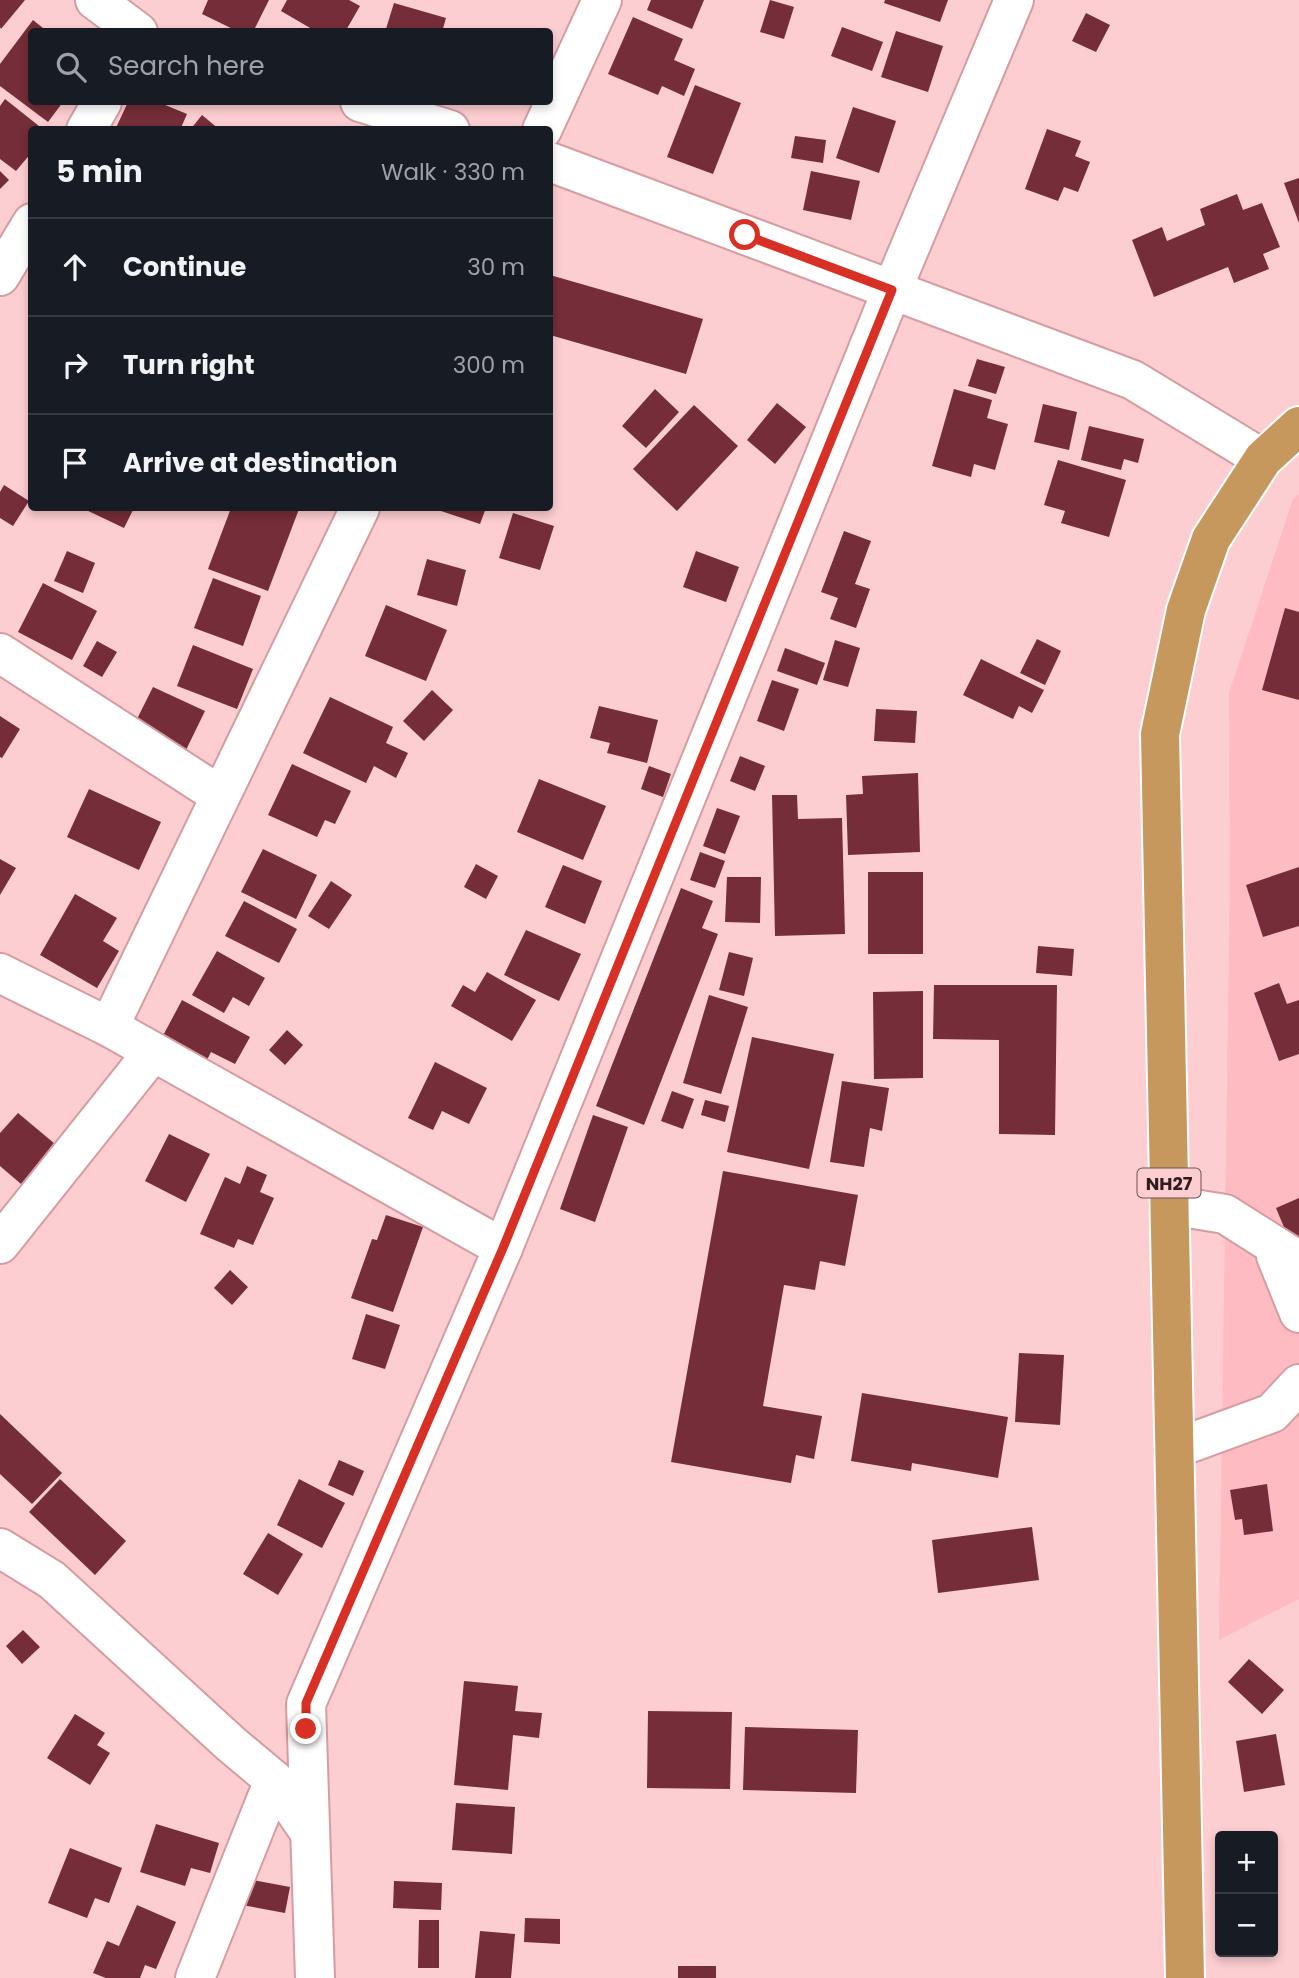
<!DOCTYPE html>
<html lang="en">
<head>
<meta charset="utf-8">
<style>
  :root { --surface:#171b24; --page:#242831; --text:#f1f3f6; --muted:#9ea1a6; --line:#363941 }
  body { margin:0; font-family:Poppins,sans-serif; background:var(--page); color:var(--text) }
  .controls { position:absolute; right:21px; bottom:21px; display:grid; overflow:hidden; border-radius:7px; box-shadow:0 4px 10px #0003 }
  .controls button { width:63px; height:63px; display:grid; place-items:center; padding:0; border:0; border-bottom:2px solid var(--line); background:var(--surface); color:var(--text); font:35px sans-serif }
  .stop { position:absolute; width:21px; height:21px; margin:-16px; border:5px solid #d93025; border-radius:50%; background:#fff }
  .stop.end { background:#d93025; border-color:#fff; box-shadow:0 2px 7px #0008 }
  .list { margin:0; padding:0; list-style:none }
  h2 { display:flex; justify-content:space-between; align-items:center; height:91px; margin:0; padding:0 28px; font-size:30px }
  h2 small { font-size:23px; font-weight:400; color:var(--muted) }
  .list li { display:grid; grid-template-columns:46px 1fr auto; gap:21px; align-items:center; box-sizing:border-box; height:98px; padding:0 28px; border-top:2px solid var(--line) }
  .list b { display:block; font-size:26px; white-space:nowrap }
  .list em { font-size:23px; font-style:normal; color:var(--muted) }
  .icon { flex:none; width:38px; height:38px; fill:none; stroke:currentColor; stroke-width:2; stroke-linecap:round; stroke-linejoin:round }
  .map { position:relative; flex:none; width:1299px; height:1978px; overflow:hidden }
  .search { position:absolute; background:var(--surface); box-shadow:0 4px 10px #0003; left:28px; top:28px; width:525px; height:77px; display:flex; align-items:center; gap:18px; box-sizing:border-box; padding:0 24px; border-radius:7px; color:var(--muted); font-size:26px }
  .panel { position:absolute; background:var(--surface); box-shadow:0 4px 10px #0003; left:28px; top:126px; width:525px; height:385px; border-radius:7px }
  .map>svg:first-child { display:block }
  .built { fill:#febbc2 }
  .building { fill:#742d39 }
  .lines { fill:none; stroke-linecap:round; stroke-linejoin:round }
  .minor-casing { stroke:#d59da2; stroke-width:42 }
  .highway-casing { stroke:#fff; stroke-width:42 }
  .minor { stroke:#fff; stroke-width:38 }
  .highway { stroke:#c6985e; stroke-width:38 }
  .route { stroke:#d93025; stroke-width:9 }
  .labels { text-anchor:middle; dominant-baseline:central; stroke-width:7; stroke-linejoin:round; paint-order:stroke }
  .shield { fill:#fccdd1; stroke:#6d5053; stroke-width:2 }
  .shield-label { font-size:18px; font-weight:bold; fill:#301b1d }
</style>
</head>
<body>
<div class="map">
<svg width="1299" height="1978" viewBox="0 0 1299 1978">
  <rect width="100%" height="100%" fill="#fccdd1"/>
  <polygon class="built" points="1299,494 1299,1599 1219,1640 1230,881 1229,693 1293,499"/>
  <g class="building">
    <polygon points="0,0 25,0 1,29 0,27"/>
    <polygon points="208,0 269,0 253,32 239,32 202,14"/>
    <polygon points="287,0 349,0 360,6 345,32 317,32 281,11"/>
    <polygon points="651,0 704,0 692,29 647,10"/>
    <polygon points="770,0 794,7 784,39 760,32"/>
    <polygon points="885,0 948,0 940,22 884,3"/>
    <polygon points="394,3 446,18 442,32 385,32"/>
    <polygon points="1086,13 1110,25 1096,52 1072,41"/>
    <polygon points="633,17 683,39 674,60 695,69 684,96 662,86 658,95 608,74"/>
    <polygon points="33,20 48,32 32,32 32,102 63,102 48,122 0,86 0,64"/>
    <polygon points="842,27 883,42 872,71 831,56"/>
    <polygon points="896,31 943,46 928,92 881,77"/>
    <polygon points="695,85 741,103 713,174 667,157"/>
    <polygon points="5,99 44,130 32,130 32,152 16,171 0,159 0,106"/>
    <polygon points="128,102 158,102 187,114 180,130 115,130"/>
    <polygon points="853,107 896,121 879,173 836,158"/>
    <polygon points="202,115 220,130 190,130"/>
    <polygon points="1047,129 1081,141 1075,156 1090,162 1078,192 1064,187 1058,201 1025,189"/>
    <polygon points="795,136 826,140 823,163 791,158"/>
    <polygon points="0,171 9,180 0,189"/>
    <polygon points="811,171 860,181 851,220 803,210"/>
    <polygon points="1299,178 1299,223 1284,183"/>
    <polygon points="1237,194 1243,210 1262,203 1280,247 1263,254 1269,269 1234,283 1228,267 1154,297 1132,240 1162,227 1167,241 1205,225 1200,209"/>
    <polygon points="550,275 703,319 686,374 550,335"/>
    <polygon points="977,359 1005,367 996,394 968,386"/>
    <polygon points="655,389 679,412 646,448 622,426"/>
    <polygon points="954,389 992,400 987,418 1008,424 995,470 974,464 971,477 932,466"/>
    <polygon points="777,403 806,427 775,464 747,440"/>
    <polygon points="1043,404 1077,412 1069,450 1034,442"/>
    <polygon points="694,405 738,446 677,511 633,469"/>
    <polygon points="1089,426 1144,439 1138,463 1124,459 1121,470 1081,460"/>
    <polygon points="1058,460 1126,480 1109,537 1061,523 1065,511 1044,505"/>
    <polygon points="4,485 29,501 13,526 0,518 0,492"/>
    <polygon points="82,508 134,508 124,528"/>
    <polygon points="231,508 299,509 268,591 208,569"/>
    <polygon points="432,508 486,508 480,524"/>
    <polygon points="513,513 554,526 540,570 499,558"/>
    <polygon points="844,531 871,541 855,584 870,589 856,628 830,619 838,598 821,592"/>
    <polygon points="67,551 95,563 83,593 54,581"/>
    <polygon points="696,551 739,567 726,602 683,587"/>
    <polygon points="427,559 466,570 457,606 417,595"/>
    <polygon points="213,578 261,596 243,646 194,628"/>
    <polygon points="43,583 97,611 72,660 18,632"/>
    <polygon points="386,605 447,630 426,681 365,656"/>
    <polygon points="1285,608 1299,612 1299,700 1262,690"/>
    <polygon points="1037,639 1061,651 1045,685 1020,673"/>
    <polygon points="835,640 860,648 848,687 823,680"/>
    <polygon points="97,641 117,652 102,677 83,666"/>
    <polygon points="193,645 253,669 237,709 177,686"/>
    <polygon points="785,648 825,663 817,685 777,671"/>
    <polygon points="981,659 1044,690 1032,713 1019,706 1013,719 963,695"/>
    <polygon points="772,680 799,689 784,731 757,721"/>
    <polygon points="153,687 205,711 186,750 134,725"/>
    <polygon points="432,690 453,710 424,741 403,721"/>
    <polygon points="330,697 393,727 386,743 408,753 396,778 374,766 366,783 303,753"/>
    <polygon points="599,706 658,720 647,763 607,753 610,743 590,738"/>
    <polygon points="876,709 917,711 915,743 874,741"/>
    <polygon points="0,716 20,729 2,758 0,757"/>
    <polygon points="740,756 765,766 755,791 730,781"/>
    <polygon points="292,764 351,791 335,824 325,820 317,837 268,815"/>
    <polygon points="649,766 671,774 663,797 641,789"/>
    <polygon points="918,773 920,852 848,855 846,795 863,794 862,776"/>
    <polygon points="539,779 606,806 583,860 517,832"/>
    <polygon points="89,789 161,822 139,870 67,837"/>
    <polygon points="772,795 797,795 798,819 842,818 845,934 775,936"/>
    <polygon points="717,808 740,816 725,854 703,846"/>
    <polygon points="263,849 317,875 296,919 241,892"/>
    <polygon points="700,852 725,861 715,888 690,880"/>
    <polygon points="0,859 16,868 0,895"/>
    <polygon points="476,864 498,876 486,899 464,887"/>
    <polygon points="563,865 602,881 585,924 545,907"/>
    <polygon points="1299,867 1299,926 1263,937 1246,885"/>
    <rect x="868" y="872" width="55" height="82"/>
    <polygon points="727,877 761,877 760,923 725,922"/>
    <polygon points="331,881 352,895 329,929 308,916"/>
    <polygon points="681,888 713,901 702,928 718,934 644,1125 596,1106"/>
    <polygon points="75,894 117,918 103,941 119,951 97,988 40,955"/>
    <polygon points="244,901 297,929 279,963 225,936"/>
    <polygon points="526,930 581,954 559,1001 504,975"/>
    <polygon points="1038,946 1074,949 1072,976 1036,973"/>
    <polygon points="217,951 265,978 249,1006 233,997 224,1013 192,995"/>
    <polygon points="729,952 753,958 744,996 719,990"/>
    <polygon points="487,972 536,1000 512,1041 451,1006 463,985 475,992"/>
    <polygon points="1279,983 1287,1004 1299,1000 1299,1054 1279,1061 1254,993"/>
    <polygon points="934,985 1057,985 1055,1135 999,1134 999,1040 933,1039"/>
    <polygon points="923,991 923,1078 874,1079 873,992"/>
    <polygon points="709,995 748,1007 721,1094 683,1083"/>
    <polygon points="182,1000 250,1037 235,1064 211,1052 203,1068 158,1045"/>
    <polygon points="287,1030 303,1045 285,1065 269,1050"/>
    <polygon points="752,1037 834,1054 809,1169 727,1152"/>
    <polygon points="435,1062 487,1088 469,1124 442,1111 433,1130 408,1118"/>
    <polygon points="842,1081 889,1088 882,1131 870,1128 864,1167 830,1162"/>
    <polygon points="672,1091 694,1099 683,1129 661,1121"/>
    <polygon points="705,1100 729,1106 725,1122 701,1115"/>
    <polygon points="18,1113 55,1144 21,1184 0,1166 0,1133"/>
    <polygon points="593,1115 628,1127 595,1222 560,1209"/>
    <polygon points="169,1134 210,1154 186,1202 145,1181"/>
    <polygon points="247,1166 267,1175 260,1192 274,1198 253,1245 238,1239 234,1248 200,1234 225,1177 240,1184"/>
    <polygon points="723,1171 858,1195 845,1266 820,1261 815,1290 784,1285 763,1406 822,1416 814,1459 796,1455 791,1483 671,1462"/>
    <polygon points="1299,1198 1299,1263 1276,1208"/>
    <polygon points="386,1215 423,1227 393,1312 351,1298 372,1239 377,1240"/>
    <polygon points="230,1270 248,1287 232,1305 214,1288"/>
    <polygon points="366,1314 400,1325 385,1369 352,1359"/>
    <polygon points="1019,1353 1064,1355 1060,1425 1015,1422"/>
    <polygon points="862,1393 1008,1417 998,1478 912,1463 911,1471 851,1461"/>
    <polygon points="0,1414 62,1473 32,1504 0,1474"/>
    <polygon points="339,1460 364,1471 353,1496 328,1485"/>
    <polygon points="60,1479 126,1541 95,1575 29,1512"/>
    <polygon points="299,1479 345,1503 322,1548 277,1525"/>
    <polygon points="1267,1484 1273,1531 1244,1535 1242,1519 1235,1520 1230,1490"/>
    <polygon points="1032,1527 1039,1580 938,1593 932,1540"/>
    <polygon points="268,1533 303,1554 278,1595 243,1574"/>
    <polygon points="23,1630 40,1647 22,1664 6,1646"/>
    <polygon points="1249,1659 1284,1690 1262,1714 1228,1682"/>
    <polygon points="464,1681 518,1686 515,1711 542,1713 539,1738 513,1735 508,1790 454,1785"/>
    <polygon points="648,1711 732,1712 730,1789 647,1788"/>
    <polygon points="75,1714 105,1733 97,1745 110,1753 90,1785 47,1758"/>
    <polygon points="745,1727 858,1730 856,1793 743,1790"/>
    <polygon points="1276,1734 1285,1785 1244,1792 1236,1741"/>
    <polygon points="456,1803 515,1807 512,1854 452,1850"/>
    <polygon points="156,1824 219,1843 210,1873 191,1868 185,1886 140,1872"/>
    <polygon points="70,1848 122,1868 109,1903 95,1898 87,1918 48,1903"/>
    <polygon points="247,1879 290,1887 285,1913 242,1905"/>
    <polygon points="394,1881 442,1883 441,1910 393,1908"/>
    <polygon points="137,1905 176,1922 156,1969 145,1965 140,1978 106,1978 93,1973 107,1941 119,1946"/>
    <polygon points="525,1918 560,1919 560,1944 524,1942"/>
    <polygon points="419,1920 439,1920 439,1968 418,1968"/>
    <polygon points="480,1931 515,1934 511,1978 475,1978"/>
    <rect x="678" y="1966" width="38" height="12"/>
  </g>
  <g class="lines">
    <g class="minor-casing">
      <g id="minor">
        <polyline points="95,0 138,32"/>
        <polyline points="360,102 450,130"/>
        <polyline points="86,130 102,102"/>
        <polyline points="542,130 602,0"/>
        <polyline points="550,162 1133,380 1263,459"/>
        <polyline points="0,276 32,223"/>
        <polyline points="0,653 204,785"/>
        <polyline points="0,973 109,1027 503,1248"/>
        <polyline points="109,1027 360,508"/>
        <polyline points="1169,1205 1225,1214 1299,1261"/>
        <polyline points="0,1244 153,1052"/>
        <polyline points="1294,1265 1276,1256 1299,1313"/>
        <polyline points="1174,1449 1272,1413 1299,1384"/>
        <polyline points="0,1548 52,1580 231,1744 274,1780 310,1833"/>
        <polyline points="195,1978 274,1780"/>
        <polyline points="315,1978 306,1704 503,1248 892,290 1014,0"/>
      </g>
    </g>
    <g class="highway-casing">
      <polyline id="highway" points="1185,1978 1160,734 1186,610 1211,539 1263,459 1299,426"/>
    </g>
    <use href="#minor" class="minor"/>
    <use href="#highway" class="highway"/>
  </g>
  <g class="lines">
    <polyline class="route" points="306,1729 306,1703 503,1248 892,290 745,235"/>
  </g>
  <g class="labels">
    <rect class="shield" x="1137.5" y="1168.5" width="63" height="29" rx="5"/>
    <g class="shield-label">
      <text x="1169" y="1183">NH27</text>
    </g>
  </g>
</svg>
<div class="controls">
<button>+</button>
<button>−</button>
</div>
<div class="stop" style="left:745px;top:235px"></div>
<div class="stop end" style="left:306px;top:1729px"></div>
<div class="search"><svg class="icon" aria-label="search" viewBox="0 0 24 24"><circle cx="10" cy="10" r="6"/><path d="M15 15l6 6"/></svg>Search here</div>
<section class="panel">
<h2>5 min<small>Walk · 330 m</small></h2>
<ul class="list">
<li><svg class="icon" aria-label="ahead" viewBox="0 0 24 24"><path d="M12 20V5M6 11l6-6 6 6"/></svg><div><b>Continue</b></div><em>30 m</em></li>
<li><svg class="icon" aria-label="right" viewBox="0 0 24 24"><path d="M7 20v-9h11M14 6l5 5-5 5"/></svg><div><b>Turn right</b></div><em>300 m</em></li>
<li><svg class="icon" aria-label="arrive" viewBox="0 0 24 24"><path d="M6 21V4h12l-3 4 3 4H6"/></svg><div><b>Arrive at destination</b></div></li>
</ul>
</section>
</div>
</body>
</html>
